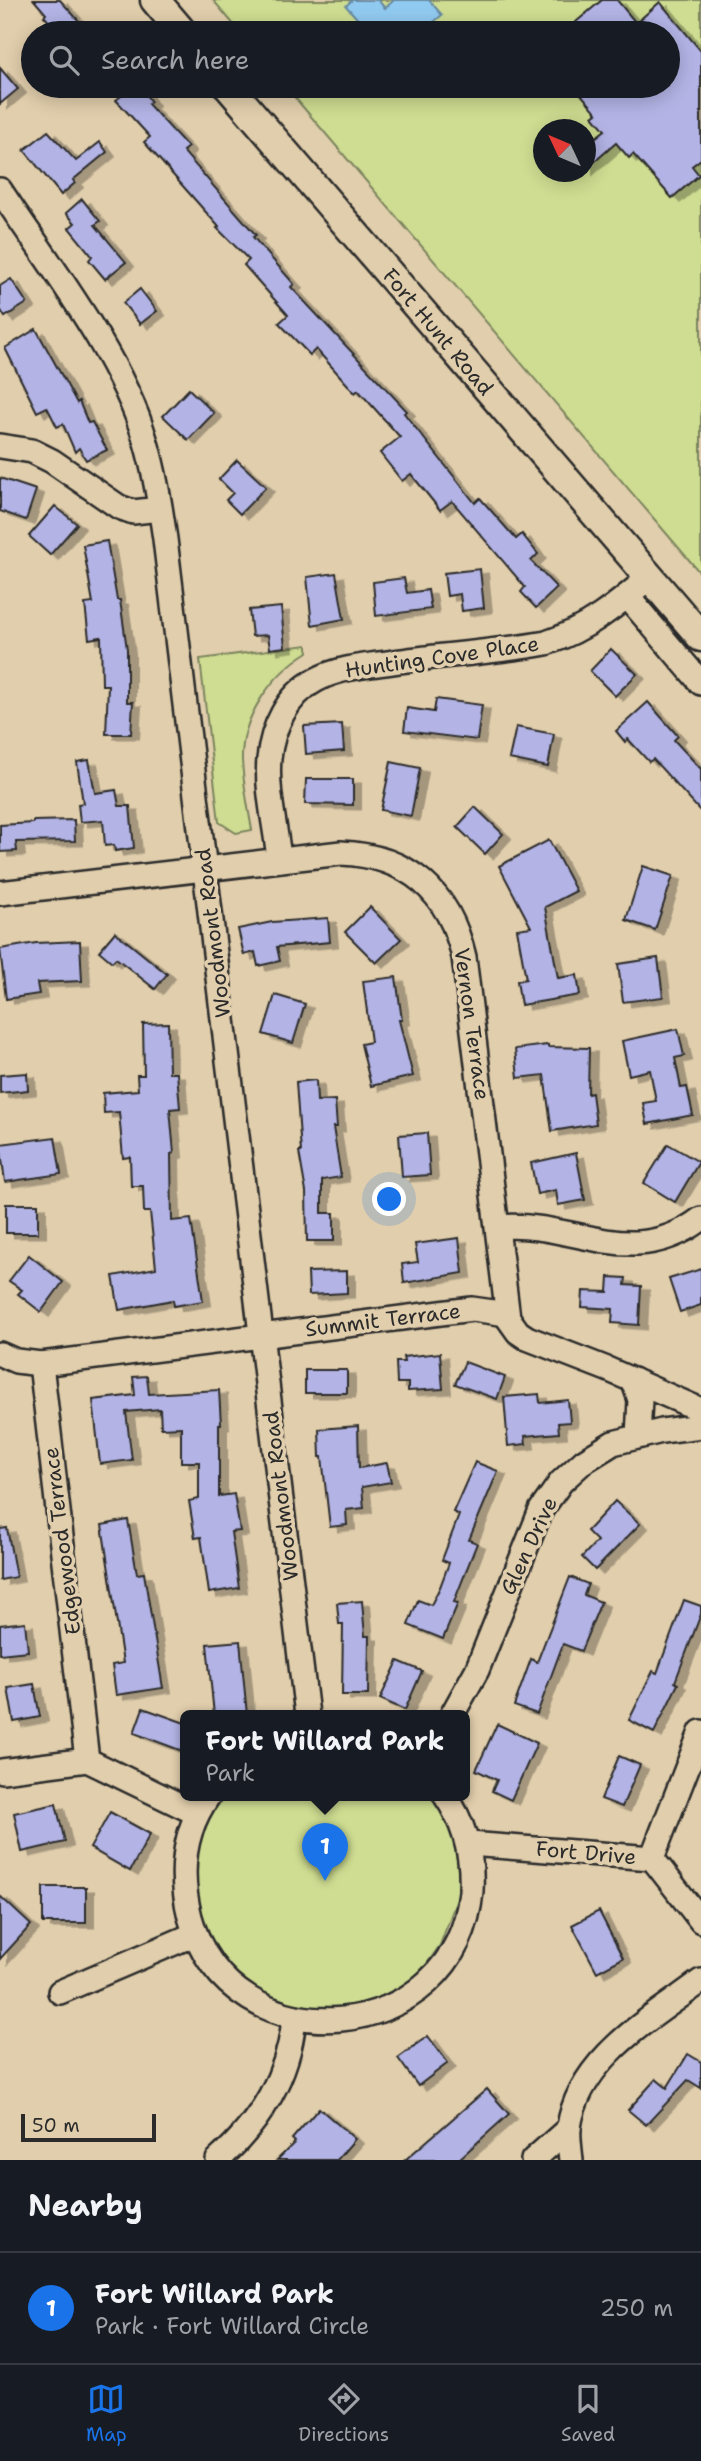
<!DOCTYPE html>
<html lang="en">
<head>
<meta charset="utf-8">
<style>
  :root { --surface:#171b24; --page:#242831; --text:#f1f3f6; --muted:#9ea1a6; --line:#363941; --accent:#1a73e8 }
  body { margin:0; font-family:"Shantell Sans",sans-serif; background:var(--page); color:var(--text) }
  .compass { position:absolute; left:533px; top:119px; width:63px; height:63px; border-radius:50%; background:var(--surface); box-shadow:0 4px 18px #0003; rotate:314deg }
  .scale { position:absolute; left:21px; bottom:18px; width:135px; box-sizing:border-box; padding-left:7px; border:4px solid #2b2b2b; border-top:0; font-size:19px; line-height:24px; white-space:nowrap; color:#2b2b2b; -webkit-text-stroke:5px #e1ceac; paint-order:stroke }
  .you { position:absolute; left:390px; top:1200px; width:24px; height:24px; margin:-18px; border:5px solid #fff; border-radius:50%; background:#1a73e8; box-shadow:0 0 0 10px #1a73e833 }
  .badge { display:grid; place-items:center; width:46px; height:46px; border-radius:50%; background:var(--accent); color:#fff; font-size:23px; font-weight:700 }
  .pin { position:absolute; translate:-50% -58px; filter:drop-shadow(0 2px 4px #0008) }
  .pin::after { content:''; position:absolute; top:37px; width:24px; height:21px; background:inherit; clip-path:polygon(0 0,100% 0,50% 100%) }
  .popup { position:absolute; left:180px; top:1710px; width:290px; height:91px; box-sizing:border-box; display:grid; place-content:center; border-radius:10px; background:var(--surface); filter:drop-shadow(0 2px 5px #0005); font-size:23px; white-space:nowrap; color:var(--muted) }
  .popup b { font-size:26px; color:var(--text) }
  .popup::after { content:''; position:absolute; left:50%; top:100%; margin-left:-14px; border:14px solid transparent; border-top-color:var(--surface) }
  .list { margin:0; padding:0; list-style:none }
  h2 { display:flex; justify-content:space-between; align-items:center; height:91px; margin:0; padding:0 28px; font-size:30px }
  h2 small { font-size:23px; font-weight:400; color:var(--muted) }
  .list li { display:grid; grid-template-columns:46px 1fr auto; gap:21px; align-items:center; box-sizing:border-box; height:112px; padding:0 28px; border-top:2px solid var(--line) }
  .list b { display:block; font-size:26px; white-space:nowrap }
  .list p { margin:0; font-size:23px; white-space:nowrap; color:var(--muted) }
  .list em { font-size:23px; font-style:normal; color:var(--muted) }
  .icon { flex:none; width:38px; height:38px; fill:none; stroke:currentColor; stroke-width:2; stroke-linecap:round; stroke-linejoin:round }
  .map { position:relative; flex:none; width:701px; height:2160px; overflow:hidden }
  .search { position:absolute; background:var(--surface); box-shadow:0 4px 18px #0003; left:21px; right:21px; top:21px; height:77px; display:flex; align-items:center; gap:18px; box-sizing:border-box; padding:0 24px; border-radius:38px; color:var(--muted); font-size:26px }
  .sheet { height:203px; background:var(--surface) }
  nav { display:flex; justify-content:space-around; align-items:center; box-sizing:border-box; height:98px; border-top:2px solid var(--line); background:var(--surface); font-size:19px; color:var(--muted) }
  nav a { display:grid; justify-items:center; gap:4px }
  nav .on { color:var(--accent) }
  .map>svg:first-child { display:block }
  .green { fill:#cedd91; stroke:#7c845e; stroke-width:2; fill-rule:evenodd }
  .water { fill:#91caf0; stroke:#688aa1; stroke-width:2 }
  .building { fill:#b3b3e5; stroke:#2b2b2b; stroke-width:2; filter:url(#shadow) }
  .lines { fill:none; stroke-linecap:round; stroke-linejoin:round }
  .minor-casing { stroke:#2b2b2b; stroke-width:28 }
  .major-casing { stroke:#2b2b2b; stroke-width:33 }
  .minor { stroke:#e1ceac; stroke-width:23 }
  .major { stroke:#e1ceac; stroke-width:28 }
  .labels { text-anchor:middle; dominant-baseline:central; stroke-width:7; stroke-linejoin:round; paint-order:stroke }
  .street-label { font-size:21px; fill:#2b2b2b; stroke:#e1ceac }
</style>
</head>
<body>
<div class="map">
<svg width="701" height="2160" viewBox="0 0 701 2160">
  <defs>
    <filter id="shadow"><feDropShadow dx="8" dy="4.5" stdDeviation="0" flood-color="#0004"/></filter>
  </defs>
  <rect width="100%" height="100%" fill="#e1ceac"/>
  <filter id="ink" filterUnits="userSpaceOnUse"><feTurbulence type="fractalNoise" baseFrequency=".0143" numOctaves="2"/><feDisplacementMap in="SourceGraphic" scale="14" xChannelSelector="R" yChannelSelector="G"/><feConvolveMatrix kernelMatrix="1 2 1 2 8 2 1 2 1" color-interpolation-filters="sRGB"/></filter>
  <g filter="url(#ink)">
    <g class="green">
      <path d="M213 0H701V574L285 86H668V33H241ZM544 130H586V172H544Z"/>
      <path d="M307 645 308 652C272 674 241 717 242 760 243 783 248 807 252 830L236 833 219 822 200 659Z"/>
      <polygon points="219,1795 431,1795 449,1825 457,1849 459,1872 458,1896 440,1945 426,1965 409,1982 382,1996 356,2006 331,2010 302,2008 248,1986 211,1948 192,1890 197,1839"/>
    </g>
    <polygon class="water" points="352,0 378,0 385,8 394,0 429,0 442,15 421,33 370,33 346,6"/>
    <g class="building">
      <polygon points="34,0 60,0 90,33 59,33 44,16 46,14"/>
      <polygon points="602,0 617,0 636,23 660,2 701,51 701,159 692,166 699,175 672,198 633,154 629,158 616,143 585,170 585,146 605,130 593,116 597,113 574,86 668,86 668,33 563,33"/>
      <polygon points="0,68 18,89 0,104"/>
      <polygon points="134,86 140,86 151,102 148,104 188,147 183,151 256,235 253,237 294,284 291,287 407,411 404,413 475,503 480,498 516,539 522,534 538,554 531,561 557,588 536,608 521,592 525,587 452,501 440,510 411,474 402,481 380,453 400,437 358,390 355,393 316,349 310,355 279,323 288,315 244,265 249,260 217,228 219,227 144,142 150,137 116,100"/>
      <polygon points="48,131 76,161 100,142 107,152 73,180 75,183 61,195 24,150"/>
      <polygon points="82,199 100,221 95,225 126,262 105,279 89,260 92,256 69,228 75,223 66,213"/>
      <polygon points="11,279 27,303 5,317 0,309 0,286"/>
      <polygon points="140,289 157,311 140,324 123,303"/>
      <polygon points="36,329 77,403 79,401 88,423 92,422 107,450 86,460 79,448 75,452 63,424 57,427 47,407 37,412 5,348"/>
      <polygon points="189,389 214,413 188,440 163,416"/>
      <polygon points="237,460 266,487 240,514 226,500 233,493 219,479"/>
      <polygon points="0,478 36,490 26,520 0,511"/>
      <polygon points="55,506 77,524 50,555 29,536"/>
      <polygon points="107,541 117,600 120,600 127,649 127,702 133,702 131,734 106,734 108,685 102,685 101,637 89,639 85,604 93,603 83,545"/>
      <polygon points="480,569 484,608 462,611 460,594 447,596 444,573"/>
      <polygon points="336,573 344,619 312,625 307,577"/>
      <polygon points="404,578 407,593 428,590 431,609 376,616 373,582"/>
      <polygon points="281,607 285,647 270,649 268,635 252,636 249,610"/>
      <polygon points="611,649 637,674 615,696 590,671"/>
      <polygon points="436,699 482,705 477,740 404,731 407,708 434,712"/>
      <polygon points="648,702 678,736 674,740 701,769 701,812 653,759 649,762 628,739 625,742 616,731"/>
      <polygon points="342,724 344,751 306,754 304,726"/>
      <polygon points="516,727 554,734 548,767 509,759"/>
      <polygon points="89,760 95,793 116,790 119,806 130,806 134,848 115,851 114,845 105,846 103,820 80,822 78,804 83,803 77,762"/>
      <polygon points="391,762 420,768 411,816 381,810"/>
      <polygon points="306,779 353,779 353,805 305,804"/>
      <polygon points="475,807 503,834 485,854 457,827"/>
      <polygon points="74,820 75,841 16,842 17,851 0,852 0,825 33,823 33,821"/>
      <polygon points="549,840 576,891 545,907 558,978 577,975 580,995 521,1005 517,981 526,979 517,929 531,927 499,866"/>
      <polygon points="643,866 673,876 655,930 626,920"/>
      <polygon points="370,907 401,939 376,963 345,932"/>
      <polygon points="328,918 330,942 277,947 280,961 258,966 255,952 244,955 238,929 272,922"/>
      <polygon points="115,932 167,974 155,989 116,958 112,962 99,951"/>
      <polygon points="80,941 82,981 37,983 39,994 6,999 0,949 36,943"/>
      <polygon points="658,958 663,997 623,1002 618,964"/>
      <polygon points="396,977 402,1020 399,1020 413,1076 371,1086 361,1044 371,1042 363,981"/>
      <polygon points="275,995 305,1004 293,1043 263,1034"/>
      <polygon points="168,1023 169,1073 177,1073 180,1108 170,1109 174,1153 171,1154 172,1221 191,1219 203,1301 174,1306 173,1300 119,1310 113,1276 156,1268 150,1212 144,1212 143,1186 131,1186 130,1157 123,1158 119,1112 104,1113 103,1093 138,1090 137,1075 144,1075 143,1024"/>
      <polygon points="678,1029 684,1056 675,1058 681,1088 687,1087 693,1115 647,1124 643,1103 656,1101 650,1070 629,1075 622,1041"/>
      <polygon points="548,1045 548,1047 589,1048 588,1094 592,1093 596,1124 552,1131 544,1075 518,1078 515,1049"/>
      <polygon points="27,1073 28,1090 0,1093 0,1075"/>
      <polygon points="316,1080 317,1101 335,1100 337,1127 333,1127 341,1177 322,1180 322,1213 334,1213 334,1241 307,1241 306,1192 299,1152 301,1152 296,1082"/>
      <polygon points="427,1133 430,1175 402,1177 399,1135"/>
      <polygon points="55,1137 61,1174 5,1182 0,1144"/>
      <polygon points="668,1144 699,1162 675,1202 644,1183"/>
      <polygon points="576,1153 585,1200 558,1205 556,1190 537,1194 531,1163"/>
      <rect x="6" y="1204" width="32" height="29"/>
      <polygon points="459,1238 463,1273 404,1283 402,1264 418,1262 415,1244"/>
      <polygon points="29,1255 63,1282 41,1312 18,1294 22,1290 9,1281"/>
      <polygon points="701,1269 701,1305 680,1312 669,1279"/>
      <polygon points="347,1271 347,1293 309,1295 308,1272"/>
      <polygon points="609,1277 626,1278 625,1285 641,1286 639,1325 612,1323 613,1309 582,1307 583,1291 608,1292"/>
      <polygon points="440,1353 443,1389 408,1391 408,1383 397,1383 396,1362 404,1362 403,1357"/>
      <polygon points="465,1362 505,1377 497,1399 455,1384"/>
      <rect x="305" y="1370" width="42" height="23"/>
      <polygon points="147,1376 149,1394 219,1390 221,1424 219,1424 219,1496 234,1494 240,1531 231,1532 239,1588 209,1593 201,1537 195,1538 189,1501 199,1499 199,1462 181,1462 181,1427 161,1428 160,1409 126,1412 132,1460 100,1464 93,1400 135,1395 133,1377"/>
      <polygon points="539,1394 540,1403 568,1400 570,1422 558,1423 559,1433 525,1436 526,1444 508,1446 504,1397"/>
      <polygon points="358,1426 359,1468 387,1463 391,1482 362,1487 364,1508 346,1510 347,1525 330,1527 322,1457 320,1457 319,1429"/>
      <polygon points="475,1462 498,1471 469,1540 477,1543 454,1602 458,1603 443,1639 408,1625 418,1600 431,1605 440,1587 449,1563 442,1560 459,1515 453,1512"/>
      <polygon points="615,1501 640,1524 595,1570 582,1557 597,1541 587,1531"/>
      <polygon points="128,1520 137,1574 144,1573 163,1688 116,1695 112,1665 123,1663 102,1525"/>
      <polygon points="7,1528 16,1577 0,1580 0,1529"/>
      <polygon points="570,1577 588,1584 584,1595 601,1602 581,1651 563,1644 537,1714 514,1706 531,1659 537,1662"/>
      <polygon points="684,1600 701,1606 701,1614 675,1682 678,1684 654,1733 629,1720 653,1671 657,1673"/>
      <polygon points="362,1601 365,1636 369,1636 368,1695 342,1695 343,1624 339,1624 337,1603"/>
      <polygon points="25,1622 28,1651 0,1654 0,1625"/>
      <polygon points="240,1641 247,1715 214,1715 207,1644"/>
      <polygon points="398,1661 422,1671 405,1710 380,1699"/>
      <polygon points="34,1684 40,1717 14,1722 8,1688"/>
      <polygon points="143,1708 185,1723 185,1752 134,1733"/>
      <polygon points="497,1724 537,1743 511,1800 492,1791 497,1780 476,1770"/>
      <polygon points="619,1756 640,1765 622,1807 601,1799"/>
      <polygon points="56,1804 65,1842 22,1852 14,1813"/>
      <polygon points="110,1812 150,1834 130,1871 90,1848"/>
      <rect x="43" y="1887" width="43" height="36"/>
      <polygon points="0,1896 31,1925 0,1959"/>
      <polygon points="599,1911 623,1958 597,1972 572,1925"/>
      <polygon points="428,2036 448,2063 418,2086 398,2058"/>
      <polygon points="688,2054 701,2062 701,2088 688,2080 646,2125 628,2110 656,2079 667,2088"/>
      <polygon points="487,2089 509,2114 458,2160 405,2160"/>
      <polygon points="319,2108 355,2139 337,2160 277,2160 295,2142 292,2139"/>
    </g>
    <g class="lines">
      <g class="minor-casing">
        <g id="minor">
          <path d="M0 190C50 266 119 353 145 439 155 472 160 505 165 539L307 1715"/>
          <polyline points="0,446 32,451 52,461 119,507 133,512 160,509"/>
          <polyline points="627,596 701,683"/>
          <path d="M279 859C276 828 266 790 269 759 272 728 287 695 316 680 340 667 367 666 393 662 444 655 496 652 546 643 586 630 618 605 649 577"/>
          <path d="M0 893 341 853C409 856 449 892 464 957L508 1318 518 1332 527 1338 607 1369 701 1410"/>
          <path d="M499 1227C573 1220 631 1272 701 1219"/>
          <polyline points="0,1354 16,1361 41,1364 472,1309 507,1314"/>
          <polyline points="41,1364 87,1760"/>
          <polyline points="633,1380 640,1400 638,1436"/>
          <polyline points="452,1715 477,1670 541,1510 561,1482 584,1461 613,1443 662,1431 701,1426"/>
          <polyline points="2,1771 87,1760 196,1813"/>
          <path d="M209 1795C183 1831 179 1874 190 1917 231 2068 458 2047 471 1891 473 1856 465 1824 445 1795"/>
          <polyline points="469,1844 652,1858"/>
          <polyline points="652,1858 701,1732"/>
          <polyline points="652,1858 701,1921"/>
          <polyline points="60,1992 195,1934"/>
          <path d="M218 2160C260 2123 290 2074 294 2017"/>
          <polyline points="533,2160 569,2128"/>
          <path d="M571 2160C570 2150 568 2137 569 2127 579 2058 651 2019 701 1981"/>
        </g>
      </g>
      <g class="major-casing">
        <g id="major">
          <polyline points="155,0 183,33"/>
          <polyline points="228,86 701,637"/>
        </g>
      </g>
      <use href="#minor" class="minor"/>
      <use href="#major" class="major"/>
    </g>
  </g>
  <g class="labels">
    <g class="street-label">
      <text transform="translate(438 332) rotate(50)">Fort Hunt Road</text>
      <text transform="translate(442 657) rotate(-8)">Hunting Cove Place</text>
      <text transform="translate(213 933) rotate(-97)">Woodmont Road</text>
      <text transform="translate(472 1024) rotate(82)">Vernon Terrace</text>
      <text transform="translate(383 1320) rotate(-7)">Summit Terrace</text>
      <text transform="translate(281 1496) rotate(-97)">Woodmont Road</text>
      <text transform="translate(62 1541) rotate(-97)">Edgewood Terrace</text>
      <text transform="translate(529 1546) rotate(-65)">Glen Drive</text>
      <text transform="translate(586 1853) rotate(5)">Fort Drive</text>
    </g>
  </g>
</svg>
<svg class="compass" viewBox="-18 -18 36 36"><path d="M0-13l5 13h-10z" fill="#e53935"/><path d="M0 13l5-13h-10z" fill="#9ea1a6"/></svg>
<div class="scale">50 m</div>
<div class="you"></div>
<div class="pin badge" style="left:325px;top:1881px">1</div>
<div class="popup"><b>Fort Willard Park</b>Park</div>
<div class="search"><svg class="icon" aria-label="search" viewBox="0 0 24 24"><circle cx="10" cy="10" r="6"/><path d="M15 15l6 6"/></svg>Search here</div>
</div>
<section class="sheet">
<h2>Nearby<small></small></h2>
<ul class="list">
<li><span class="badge">1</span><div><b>Fort Willard Park</b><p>Park · Fort Willard Circle</p></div><em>250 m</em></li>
</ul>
</section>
<nav>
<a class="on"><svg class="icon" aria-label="map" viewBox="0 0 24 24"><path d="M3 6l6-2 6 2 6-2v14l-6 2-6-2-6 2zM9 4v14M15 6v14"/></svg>Map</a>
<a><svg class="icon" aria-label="directions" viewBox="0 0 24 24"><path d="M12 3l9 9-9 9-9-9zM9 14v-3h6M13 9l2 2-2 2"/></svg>Directions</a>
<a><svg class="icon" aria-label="saved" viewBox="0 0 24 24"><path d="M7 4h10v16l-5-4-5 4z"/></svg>Saved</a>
</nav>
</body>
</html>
